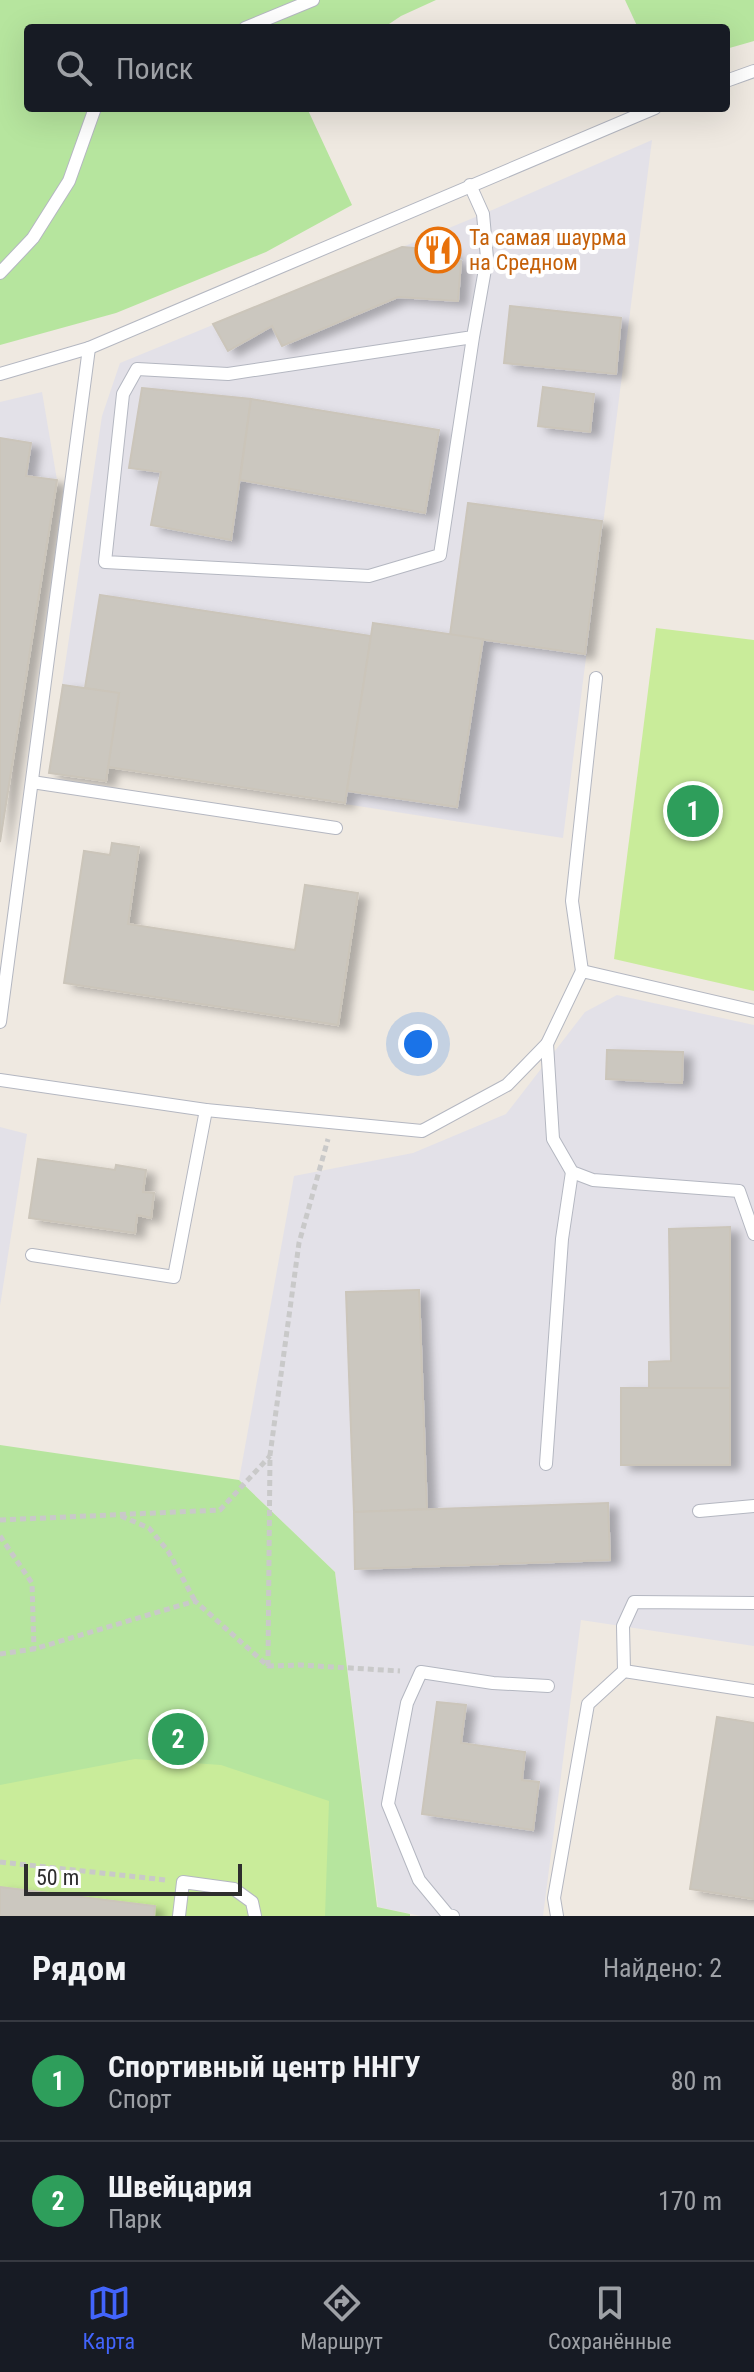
<!DOCTYPE html>
<html lang="ru">
<head>
<meta charset="utf-8">
<style>
  :root { --surface:#171b24; --page:#20242c; --text:#f1f3f6; --muted:#9ea1a6; --line:#363941; --accent:#4264fb }
  body { margin:0; font-family:"Roboto Condensed",sans-serif; background:var(--page); color:var(--text) }
  .scale { position:absolute; left:24px; bottom:20px; width:218px; box-sizing:border-box; padding-left:8px; border:4px solid #2e2e2e; border-top:0; font-size:22px; line-height:28px; white-space:nowrap; color:#2e2e2e; -webkit-text-stroke:6px #fff; paint-order:stroke }
  .you { position:absolute; left:418px; top:1044px; width:28px; height:28px; margin:-20px; border:6px solid #fff; border-radius:50%; background:#1a73e8; box-shadow:0 0 0 12px #1a73e833 }
  .badge { display:grid; place-items:center; width:52px; height:52px; border-radius:50%; background:var(--accent); color:#fff; font-size:26px; font-weight:700 }
  .pin { position:absolute; translate:-50% -50%; border:4px solid #fff; box-shadow:0 2px 8px #0006 }
  .list { margin:0; padding:0; list-style:none }
  h2 { display:flex; justify-content:space-between; align-items:center; height:104px; margin:0; padding:0 32px; font-size:34px }
  h2 small { font-size:26px; font-weight:400; color:var(--muted) }
  .list li { display:grid; grid-template-columns:52px 1fr auto; gap:24px; align-items:center; box-sizing:border-box; height:120px; padding:0 32px; border-top:2px solid var(--line) }
  .list b { display:block; font-size:30px; white-space:nowrap }
  .list p { margin:0; font-size:26px; white-space:nowrap; color:var(--muted) }
  .list em { font-size:26px; font-style:normal; color:var(--muted) }
  .icon { flex:none; width:44px; height:44px; fill:none; stroke:currentColor; stroke-width:2; stroke-linecap:round; stroke-linejoin:round }
  .map { position:relative; flex:none; width:754px; height:1916px; overflow:hidden }
  .search { position:absolute; background:var(--surface); box-shadow:0 8px 32px #0002; left:24px; right:24px; top:24px; height:88px; display:flex; align-items:center; gap:20px; box-sizing:border-box; padding:0 28px; border-radius:8px; color:var(--muted); font-size:30px }
  .sheet { height:344px; background:var(--surface) }
  nav { display:flex; justify-content:space-around; align-items:center; box-sizing:border-box; height:112px; border-top:2px solid var(--line); background:var(--surface); font-size:22px; color:var(--muted) }
  nav a { display:grid; justify-items:center; gap:4px }
  nav .on { color:var(--accent) }
  .map>svg:first-child { display:block }
  .industrial { fill:#e3e1e8 }
  .green { fill:#b6e59e }
  .pitch { fill:#c9ec9a }
  .building { fill:#cbc7bf; stroke:#cbc5ba; stroke-width:2; filter:url(#shadow) }
  .lines { fill:none; stroke-linecap:round; stroke-linejoin:round }
  .lane-casing { stroke:#b4b7c1; stroke-width:14 }
  .path { stroke:#c9c9c9; stroke-width:5; stroke-dasharray:6 4; stroke-linecap:butt }
  .lane { stroke:#fff; stroke-width:12 }
  .labels { text-anchor:middle; dominant-baseline:central; stroke-width:8; stroke-linejoin:round; paint-order:stroke }
  .food-label { font-size:22px; fill:#c56008; stroke:#fff; text-anchor:start }
</style>
</head>
<body>
<div class="map">
<svg width="754" height="1916" viewBox="0 0 754 1916">
  <defs>
    <filter id="shadow"><feDropShadow dx="9" dy="5" stdDeviation="4" flood-color="#0004"/></filter>
  </defs>
  <rect width="100%" height="100%" fill="#efe9e1"/>
  <g class="industrial">
    <polygon points="652,140 563,838 109,767 106,781 49,773 102,416 120,363 483,214"/>
    <polygon points="42,392 57,480 0,842 0,402"/>
    <polygon points="617,995 754,1025 754,1646 581,1620 543,1916 421,1916 378,1907 335,1572 239,1480 294,1176 413,1153 506,1114 585,1012"/>
    <polygon points="0,1127 27,1134 0,1306"/>
  </g>
  <g class="green">
    <polygon points="0,0 436,0 401,16 383,28 28,28 28,108 307,108 352,205 266,252 116,313 0,345"/>
    <polygon points="625,0 754,0 754,41 726,49 726,28 638,28"/>
    <polygon points="0,1445 239,1480 335,1572 377,1907 410,1914 410,1916 0,1916"/>
  </g>
  <g class="pitch">
    <polygon points="656,628 754,640 754,991 614,959"/>
    <polygon points="135,1759 221,1765 329,1801 325,1916 0,1916 0,1785"/>
  </g>
  <g class="building">
    <polygon points="402,247 452,251 452,260 461,261 458,301 398,297 282,346 272,326 228,351 213,324"/>
    <polygon points="510,306 621,318 616,374 504,363"/>
    <polygon points="543,387 594,394 590,432 538,426"/>
    <polygon points="142,388 251,399 231,540 151,525 161,472 129,468"/>
    <polygon points="251,399 439,430 425,513 240,480"/>
    <polygon points="0,438 31,443 26,476 57,480 0,842"/>
    <polygon points="468,503 602,521 585,654 450,635"/>
    <polygon points="100,595 371,636 345,803 108,767 119,693 85,688"/>
    <polygon points="373,623 483,639 457,807 347,791"/>
    <polygon points="63,685 119,693 106,781 49,773"/>
    <polygon points="112,843 139,847 128,924 295,950 305,885 358,893 338,1025 64,983 84,851 110,855"/>
    <polygon points="607,1050 683,1052 682,1083 606,1079"/>
    <polygon points="38,1159 115,1170 116,1165 146,1170 143,1192 154,1193 151,1218 137,1215 135,1233 29,1218"/>
    <polygon points="730,1227 730,1388 649,1389 649,1362 671,1361 669,1229"/>
    <polygon points="419,1290 427,1509 354,1512 346,1292"/>
    <rect x="621" y="1388" width="109" height="77"/>
    <polygon points="608,1503 610,1560 355,1569 354,1512"/>
    <polygon points="437,1702 466,1705 461,1743 525,1752 522,1780 539,1782 533,1830 422,1814"/>
    <polygon points="717,1717 754,1723 754,1899 690,1889"/>
    <polygon points="0,1887 155,1906 154,1916 0,1916"/>
  </g>
  <g class="lines">
    <g class="lane-casing">
      <g id="lane">
        <polyline points="245,28 313,0"/>
        <polyline points="726,81 754,71"/>
        <polyline points="470,185 483,214 487,258 473,337 440,555 369,576 105,562 123,394 137,369 228,374 473,337"/>
        <polyline points="0,273 33,238 69,181 95,108"/>
        <polyline points="0,374 89,348 655,108"/>
        <polyline points="32,782 336,828"/>
        <polyline points="582,971 572,901 596,678"/>
        <polyline points="0,1022 89,348"/>
        <polyline points="547,1044 553,1139 572,1172 593,1180 739,1191 754,1234"/>
        <polyline points="0,1080 206,1110 422,1131 507,1085 547,1044 582,971 754,1011"/>
        <polyline points="32,1255 174,1277 206,1110"/>
        <polyline points="546,1464 562,1239 572,1172"/>
        <polyline points="699,1511 754,1506"/>
        <polyline points="624,1671 623,1626 634,1602 754,1603"/>
        <polyline points="179,1916 183,1882 234,1889 252,1902 255,1916"/>
        <polyline points="453,1916 448,1915 419,1880 388,1804 407,1703 421,1672 493,1683 548,1686"/>
        <polyline points="557,1916 554,1898 588,1704 624,1671 754,1691"/>
      </g>
    </g>
    <g class="path">
      <polyline points="121,1516 149,1528 168,1551 195,1601"/>
      <polyline points="0,1520 220,1510 270,1456"/>
      <polyline points="0,1536 32,1583 34,1649"/>
      <polyline points="0,1654 34,1649 195,1601 268,1666 300,1665 400,1671"/>
      <polyline points="268,1666 270,1455 299,1243 328,1139"/>
      <polyline points="0,1862 166,1880"/>
    </g>
    <use href="#lane" class="lane"/>
  </g>
  <defs>
    <g id="restaurant-ring" transform="scale(2.3)"><circle r="9.5" fill="#fff" stroke="#e8710a" stroke-width="1.5"/><path d="M-5-6h1v4h1v-4h1v4h1v-4h1v5L-1.5 .5V6h-2V.5L-5-1ZM5-6V6H3V1.5H1.5Q1.5-4 5-6Z" fill="#e8710a"/></g>
  </defs>
  <g fill-rule="evenodd">
    <use href="#restaurant-ring" x="438" y="250"/>
  </g>
  <g class="labels">
    <g class="food-label">
      <text x="469" y="237">Та самая шаурма<tspan x="469" dy="25">на Средном</tspan></text>
    </g>
  </g>
</svg>
<div class="scale">50 m</div>
<div class="you"></div>
<div class="pin badge" style="left:693px;top:811px;background:#2e9e5b">1</div>
<div class="pin badge" style="left:178px;top:1739px;background:#2e9e5b">2</div>
<div class="search"><svg class="icon" aria-label="search" viewBox="0 0 24 24"><circle cx="10" cy="10" r="6"/><path d="M15 15l6 6"/></svg>Поиск</div>
</div>
<section class="sheet">
<h2>Рядом<small>Найдено: 2</small></h2>
<ul class="list">
<li><span class="badge" style="background:#2e9e5b">1</span><div><b>Спортивный центр ННГУ</b><p>Спорт</p></div><em>80 m</em></li>
<li><span class="badge" style="background:#2e9e5b">2</span><div><b>Швейцария</b><p>Парк</p></div><em>170 m</em></li>
</ul>
</section>
<nav>
<a class="on"><svg class="icon" aria-label="map" viewBox="0 0 24 24"><path d="M3 6l6-2 6 2 6-2v14l-6 2-6-2-6 2zM9 4v14M15 6v14"/></svg>Карта</a>
<a><svg class="icon" aria-label="directions" viewBox="0 0 24 24"><path d="M12 3l9 9-9 9-9-9zM9 14v-3h6M13 9l2 2-2 2"/></svg>Маршрут</a>
<a><svg class="icon" aria-label="saved" viewBox="0 0 24 24"><path d="M7 4h10v16l-5-4-5 4z"/></svg>Сохранённые</a>
</nav>
</body>
</html>
